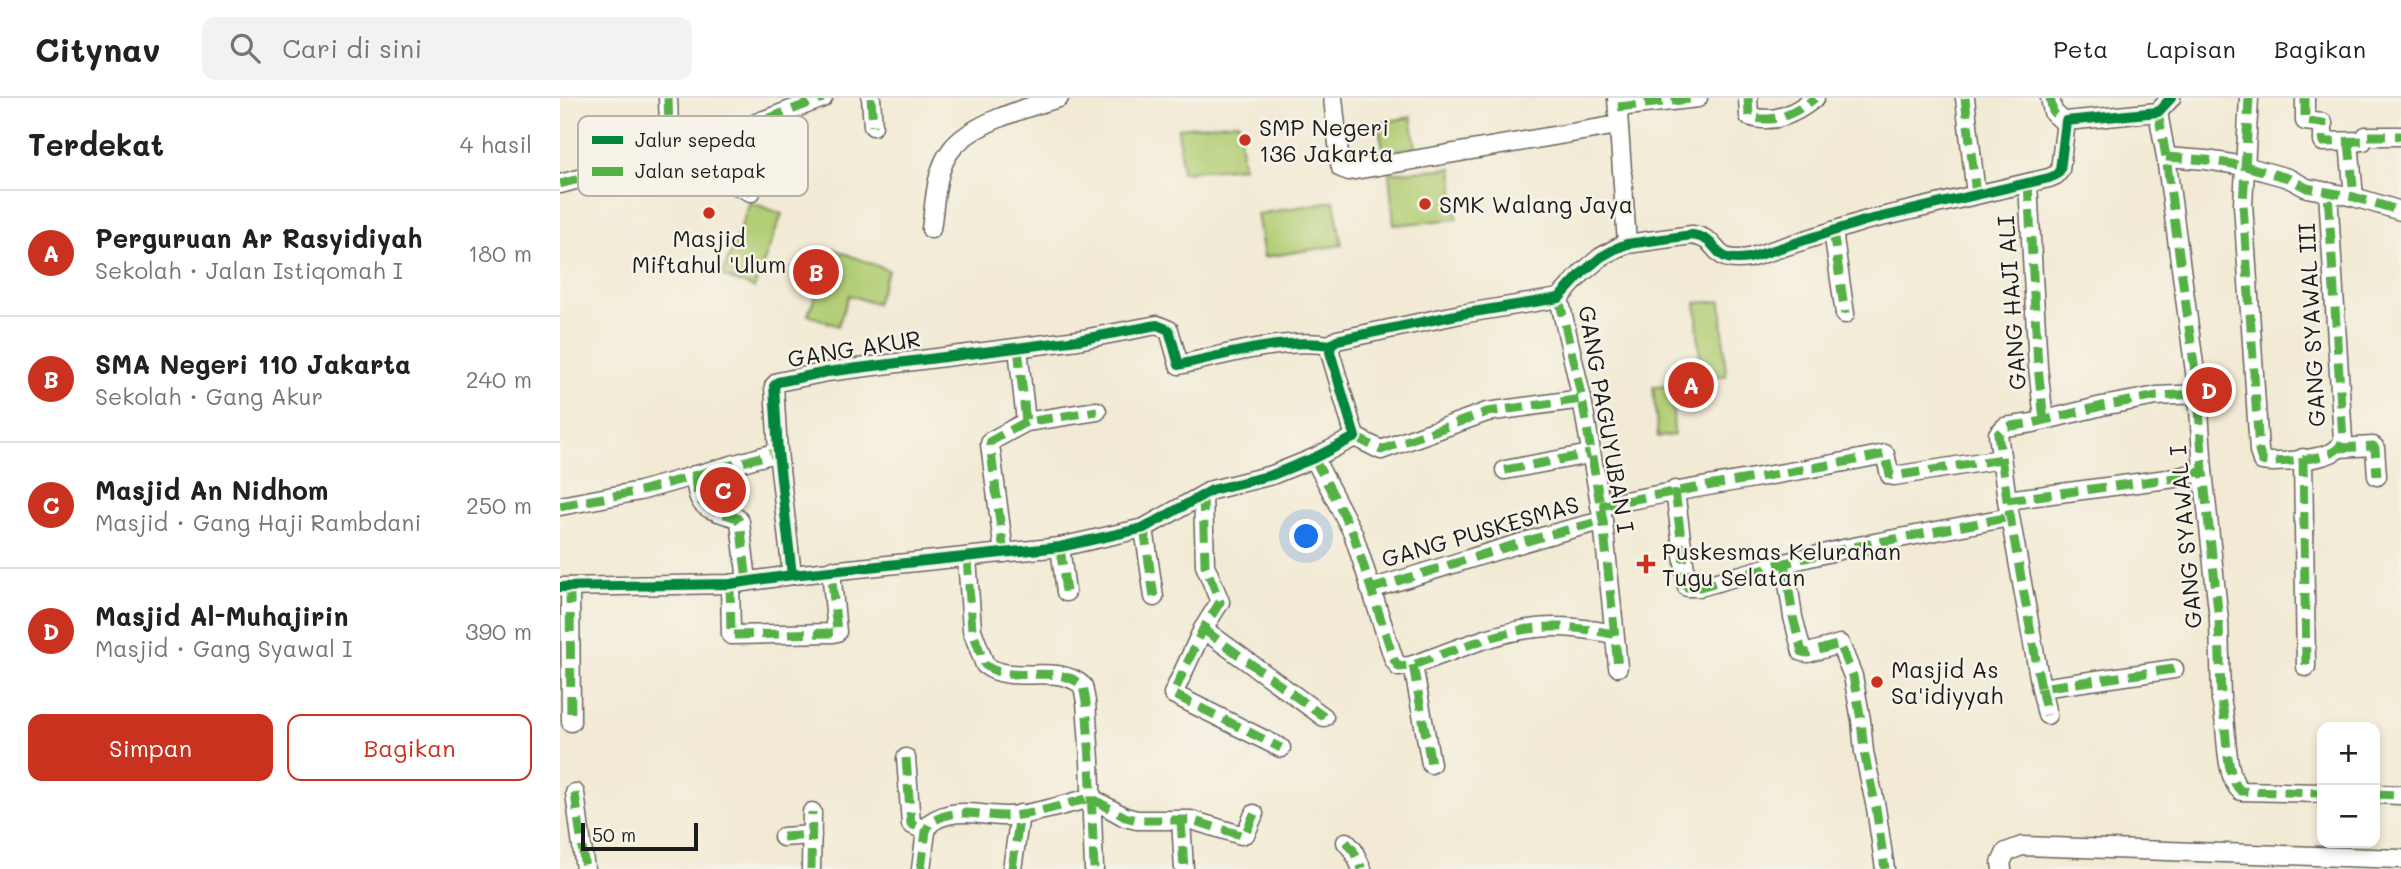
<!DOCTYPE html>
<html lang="id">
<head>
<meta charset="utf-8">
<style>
  :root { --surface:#fff; --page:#f2f2f2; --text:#202124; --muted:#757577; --line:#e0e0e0; --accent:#c8321e }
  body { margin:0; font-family:Mali,sans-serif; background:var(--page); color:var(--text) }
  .controls { position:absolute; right:21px; bottom:21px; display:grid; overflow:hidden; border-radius:14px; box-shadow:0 4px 10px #0003 }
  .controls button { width:63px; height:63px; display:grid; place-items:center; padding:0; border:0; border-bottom:2px solid var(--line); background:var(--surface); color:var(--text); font:35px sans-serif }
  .scale { position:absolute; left:21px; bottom:18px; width:117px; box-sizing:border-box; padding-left:7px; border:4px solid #1c1c1c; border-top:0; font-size:19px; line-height:24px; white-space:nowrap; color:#1c1c1c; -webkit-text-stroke:5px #f7f3e8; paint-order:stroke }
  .you { position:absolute; left:747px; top:439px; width:24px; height:24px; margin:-18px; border:5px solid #fff; border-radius:50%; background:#1a73e8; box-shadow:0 0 0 10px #1a73e833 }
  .badge { display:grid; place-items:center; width:46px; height:46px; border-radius:50%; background:var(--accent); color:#fff; font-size:23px; font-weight:700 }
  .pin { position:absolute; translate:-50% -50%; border:4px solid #fff; box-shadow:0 2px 7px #0006 }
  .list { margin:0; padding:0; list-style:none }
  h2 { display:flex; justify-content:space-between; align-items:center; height:91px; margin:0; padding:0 28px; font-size:30px }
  h2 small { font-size:23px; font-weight:400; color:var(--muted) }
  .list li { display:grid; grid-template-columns:46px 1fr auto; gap:21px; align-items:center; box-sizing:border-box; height:126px; padding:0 28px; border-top:2px solid var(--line) }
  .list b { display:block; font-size:26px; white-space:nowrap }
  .list p { margin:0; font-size:23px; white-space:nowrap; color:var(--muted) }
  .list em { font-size:23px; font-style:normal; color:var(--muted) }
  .actions { display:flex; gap:14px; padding:21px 28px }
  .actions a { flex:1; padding:16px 0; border:2px solid var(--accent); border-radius:14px; text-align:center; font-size:24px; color:var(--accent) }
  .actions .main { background:var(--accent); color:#fff }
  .icon { flex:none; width:38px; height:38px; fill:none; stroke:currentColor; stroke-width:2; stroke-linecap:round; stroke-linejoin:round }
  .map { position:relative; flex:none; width:1841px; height:771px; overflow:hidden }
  header { display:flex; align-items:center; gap:42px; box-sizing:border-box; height:98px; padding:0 35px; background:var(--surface); border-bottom:2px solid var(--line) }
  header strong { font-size:33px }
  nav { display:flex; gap:38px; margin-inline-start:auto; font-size:24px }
  .search { width:490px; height:63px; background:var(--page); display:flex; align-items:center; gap:18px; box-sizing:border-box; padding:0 24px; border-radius:14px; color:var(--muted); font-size:26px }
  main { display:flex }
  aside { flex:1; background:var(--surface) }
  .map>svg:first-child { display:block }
  .green { fill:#b2cd74; stroke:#677448; stroke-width:2 }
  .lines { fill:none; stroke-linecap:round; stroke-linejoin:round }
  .minor-casing { stroke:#67645c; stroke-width:21 }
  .minor { stroke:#fff; stroke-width:18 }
  .quiet { stroke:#55b145; stroke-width:9; stroke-dasharray:18 9; stroke-linecap:butt }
  .cycleway-casing { stroke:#f7f3e8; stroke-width:15 }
  .cycleway { stroke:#00873e; stroke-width:10 }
  .poi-dot { fill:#c8321e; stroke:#f7f3e8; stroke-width:2.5 }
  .labels { text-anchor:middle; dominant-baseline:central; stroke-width:5; stroke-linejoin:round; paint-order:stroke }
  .poi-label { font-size:23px; fill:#1c1c1c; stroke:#f7f3e8; text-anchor:start }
  .street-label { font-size:23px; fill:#1c1c1c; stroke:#f7f3e8 }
  .key { fill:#f7f3e8; stroke:#b5b2ab; stroke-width:2 }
  .key-label { font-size:19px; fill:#1c1c1c }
</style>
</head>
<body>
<header>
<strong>Citynav</strong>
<div class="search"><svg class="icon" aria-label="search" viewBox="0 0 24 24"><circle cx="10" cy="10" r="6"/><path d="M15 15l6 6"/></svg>Cari di sini</div>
<nav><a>Peta</a><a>Lapisan</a><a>Bagikan</a></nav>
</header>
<main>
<aside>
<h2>Terdekat<small>4 hasil</small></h2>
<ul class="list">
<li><span class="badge">A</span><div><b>Perguruan Ar Rasyidiyah</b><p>Sekolah · Jalan Istiqomah I</p></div><em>180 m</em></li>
<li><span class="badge">B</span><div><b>SMA Negeri 110 Jakarta</b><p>Sekolah · Gang Akur</p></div><em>240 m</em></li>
<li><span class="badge">C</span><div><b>Masjid An Nidhom</b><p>Masjid · Gang Haji Rambdani</p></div><em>250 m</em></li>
<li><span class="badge">D</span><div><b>Masjid Al-Muhajirin</b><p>Masjid · Gang Syawal I</p></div><em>390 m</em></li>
</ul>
<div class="actions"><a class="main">Simpan</a><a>Bagikan</a></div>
</aside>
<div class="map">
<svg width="1841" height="771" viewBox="0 0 1841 771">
  <rect width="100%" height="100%" fill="#f7f3e8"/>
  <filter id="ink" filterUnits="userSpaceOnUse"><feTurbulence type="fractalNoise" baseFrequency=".0143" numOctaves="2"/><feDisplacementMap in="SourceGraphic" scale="14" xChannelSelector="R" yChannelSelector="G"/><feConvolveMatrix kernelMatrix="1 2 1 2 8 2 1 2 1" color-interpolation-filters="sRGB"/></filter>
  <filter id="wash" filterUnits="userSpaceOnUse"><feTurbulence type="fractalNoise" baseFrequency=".00686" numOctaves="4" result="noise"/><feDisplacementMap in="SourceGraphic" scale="28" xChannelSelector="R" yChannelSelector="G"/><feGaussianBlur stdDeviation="1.57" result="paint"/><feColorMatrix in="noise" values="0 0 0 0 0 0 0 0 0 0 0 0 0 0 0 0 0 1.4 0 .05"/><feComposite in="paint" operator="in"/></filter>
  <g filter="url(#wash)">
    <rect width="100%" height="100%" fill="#f2ead4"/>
    <g class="green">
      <polygon points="851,19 856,49 824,55 818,25"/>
      <polygon points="679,24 683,69 622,74 618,30"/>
      <polygon points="892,70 897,121 834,127 829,75"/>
      <polygon points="774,103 782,147 704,159 697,116"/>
      <polygon points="190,104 222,116 194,190 162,178"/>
      <polygon points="273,151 328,172 316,206 289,197 278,228 248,217"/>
      <polygon points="1161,203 1166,278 1141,279 1136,205"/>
      <polygon points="1112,288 1114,337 1098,339 1093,289"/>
    </g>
  </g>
  <g filter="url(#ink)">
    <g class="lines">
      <g class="minor-casing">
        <g id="minor">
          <polyline points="108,0 110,59"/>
          <polyline points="311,0 313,28"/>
          <polyline points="773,0 780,65 781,70 789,73 1058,27"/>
          <polyline points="1057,0 1067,146"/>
          <path d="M1188 0 1189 18C1214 27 1236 15 1255 0"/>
          <polyline points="1405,0 1416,97"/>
          <polyline points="1490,0 1493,14 1505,25"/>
          <path d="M1689 0 1683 106 1699 353 1702 363C1716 366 1765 361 1776 352 1780 349 1781 347 1783 342L1768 94"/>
          <polyline points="1745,0 1745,23 1763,25 1763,44 1803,43 1806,38 1841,38"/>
          <polyline points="1058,9 1138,0"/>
          <path d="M1598 14 1606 59 1638 296 1643 373 1659 522 1661 602C1668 624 1663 678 1681 693L1762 695"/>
          <polyline points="1789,44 1794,99"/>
          <polyline points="1606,59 1646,62 1685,68 1728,80 1747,90 1794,99 1841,113"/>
          <polyline points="1468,85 1478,269 1484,322"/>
          <polyline points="0,86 105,58 117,60 191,94"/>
          <polyline points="191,94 196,25 263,0"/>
          <path d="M371 131C375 107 375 72 391 52 411 25 468 9 499 0"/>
          <polyline points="1273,133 1285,216"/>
          <polyline points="999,200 1022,301 1043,423 1058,569"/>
          <polyline points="458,250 466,324"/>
          <path d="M795 339 770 254 771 247 777 242 901 216 999 200 1022 175 1041 159 1057 150 1067 146 1132 137C1165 142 1147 166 1189 160L1304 123 1489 80 1496 77 1500 72 1506 23 1598 14 1611 0"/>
          <polyline points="795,339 821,352 927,314 1022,301"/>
          <polyline points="1779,350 1813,348 1815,350 1817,378"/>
          <path d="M754 360 793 435 834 562 839 569 850 568C891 554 934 534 977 530 1003 527 1028 531 1053 536"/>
          <polyline points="1743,360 1746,569"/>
          <polyline points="945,372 1030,356"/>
          <path d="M135 377C137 413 146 409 177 420L180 424 187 483"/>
          <polyline points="1115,392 1127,489 1140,489 1216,467 1288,450 1450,419"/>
          <polyline points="643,397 645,467 660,504 643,531 613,596 721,650"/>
          <polyline points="1447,402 1615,380 1643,373"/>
          <polyline points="0,408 80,393 218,354"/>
          <path d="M1040 408C1135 388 1230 376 1325 356L1330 377 1334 378 1441 361"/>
          <polyline points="584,430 594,499"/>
          <polyline points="500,449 506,494"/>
          <polyline points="444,455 430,346 431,343 466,324 537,313"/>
          <path d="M407 459 412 532 425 567C452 588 497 564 523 588L526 604 530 662 534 771"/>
          <polyline points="1225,465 1233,519 1242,554 1248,555 1280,546 1293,578 1301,622 1304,654 1316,710 1325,771"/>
          <path d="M232 477 218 354 214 288 218 284 267 274 518 242 597 227 609 232 619 267C666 256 723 240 771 247"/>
          <polyline points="170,486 171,537 273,535 277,534 271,472"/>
          <polyline points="0,489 170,486 232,477 500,449 584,430 652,392 712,377 754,360 795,339"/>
          <polyline points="10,489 11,624"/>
          <path d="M810 491C888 469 964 441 1043 423"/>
          <polyline points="643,531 764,619"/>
          <polyline points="853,567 871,666"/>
          <polyline points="1614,571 1481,590 1447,402 1438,336 1445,329 1473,325 1542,308 1597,298 1638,296"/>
          <polyline points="1481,590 1487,617"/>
          <polyline points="346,660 351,726 366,733"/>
          <polyline points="15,695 25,771"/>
          <polyline points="1815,696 1841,697"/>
          <polyline points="621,722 624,771"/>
          <polyline points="223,739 252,737"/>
          <polyline points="786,744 793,752 802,771"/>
          <polyline points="251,771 252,714"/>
          <path d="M361 771 366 733 370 725C396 707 422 719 450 718 477 716 505 706 531 700L565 719 577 722H631L681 737 686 735 694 716"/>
          <polyline points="452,771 460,716"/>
          <polyline points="1442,771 1441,765 1446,754 1462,748 1841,761"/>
        </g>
      </g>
      <use href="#minor" class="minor"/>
      <g class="quiet">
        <polyline points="108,0 110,59"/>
        <polyline points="311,0 313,28"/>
        <path d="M1188 0 1189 18C1214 27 1236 15 1255 0"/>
        <polyline points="1405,0 1416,97"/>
        <polyline points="1490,0 1493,14 1505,25"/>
        <path d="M1689 0 1683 106 1699 353 1702 363C1716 366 1765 361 1776 352 1780 349 1781 347 1783 342L1768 94"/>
        <polyline points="1745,0 1745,23 1763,25 1763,44 1803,43 1806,38 1841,38"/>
        <polyline points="1058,9 1138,0"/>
        <path d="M1598 14 1606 59 1638 296 1643 373 1659 522 1661 602C1668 624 1663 678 1681 693L1762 695"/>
        <polyline points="1789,44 1794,99"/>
        <polyline points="1606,59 1646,62 1685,68 1728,80 1747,90 1794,99 1841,113"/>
        <polyline points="1468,85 1478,269 1484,322"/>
        <polyline points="0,86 105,58 117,60 191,94"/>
        <polyline points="191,94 196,25 263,0"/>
        <polyline points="1273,133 1285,216"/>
        <polyline points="999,200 1022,301 1043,423 1058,569"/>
        <polyline points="458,250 466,324"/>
        <polyline points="795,339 821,352 927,314 1022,301"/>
        <polyline points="1779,350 1813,348 1815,350 1817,378"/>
        <path d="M754 360 793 435 834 562 839 569 850 568C891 554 934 534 977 530 1003 527 1028 531 1053 536"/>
        <polyline points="1743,360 1746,569"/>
        <polyline points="945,372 1030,356"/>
        <path d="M135 377C137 413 146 409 177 420L180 424 187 483"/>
        <polyline points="1115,392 1127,489 1140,489 1216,467 1288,450 1450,419"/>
        <polyline points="643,397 645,467 660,504 643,531 613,596 721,650"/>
        <polyline points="1447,402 1615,380 1643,373"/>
        <polyline points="0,408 80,393 218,354"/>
        <path d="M1040 408C1135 388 1230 376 1325 356L1330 377 1334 378 1441 361"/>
        <polyline points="584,430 594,499"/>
        <polyline points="500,449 506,494"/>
        <polyline points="444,455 430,346 431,343 466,324 537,313"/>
        <path d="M407 459 412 532 425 567C452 588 497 564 523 588L526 604 530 662 534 771"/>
        <polyline points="1225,465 1233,519 1242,554 1248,555 1280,546 1293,578 1301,622 1304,654 1316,710 1325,771"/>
        <polyline points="170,486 171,537 273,535 277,534 271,472"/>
        <polyline points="10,489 11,624"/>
        <path d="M810 491C888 469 964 441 1043 423"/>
        <polyline points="643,531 764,619"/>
        <polyline points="853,567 871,666"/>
        <polyline points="1614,571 1481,590 1447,402 1438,336 1445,329 1473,325 1542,308 1597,298 1638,296"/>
        <polyline points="1481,590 1487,617"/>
        <polyline points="346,660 351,726 366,733"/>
        <polyline points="15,695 25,771"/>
        <polyline points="1815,696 1841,697"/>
        <polyline points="621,722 624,771"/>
        <polyline points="223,739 252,737"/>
        <polyline points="786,744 793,752 802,771"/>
        <polyline points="251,771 252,714"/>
        <path d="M361 771 366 733 370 725C396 707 422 719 450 718 477 716 505 706 531 700L565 719 577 722H631L681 737 686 735 694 716"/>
        <polyline points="452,771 460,716"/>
      </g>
      <g class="cycleway-casing">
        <g id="cycleway">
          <path d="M232 477 218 354 214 288 218 284 267 274 518 242 597 227 609 232 619 267C666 256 723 240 771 247"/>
          <path d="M0 489 170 486 232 477 500 449 584 430 652 392 712 377 754 360 795 339 770 254 771 247 777 242 901 216 999 200 1022 175 1041 159 1057 150 1067 146 1132 137C1165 142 1147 166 1189 160L1304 123 1489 80 1496 77 1500 72 1506 23 1598 14 1611 0"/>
        </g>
      </g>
      <use href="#cycleway" class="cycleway"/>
    </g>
  </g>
  <g class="poi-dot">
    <circle cx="685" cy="42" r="7"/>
    <circle cx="865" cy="106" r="7"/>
    <circle cx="149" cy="115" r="7"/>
    <path d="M1082.5 455.5h7v7h7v7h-7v7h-7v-7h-7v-7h7z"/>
    <circle cx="1317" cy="584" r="7"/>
  </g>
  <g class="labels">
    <g class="poi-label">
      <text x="699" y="29">SMP Negeri<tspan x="699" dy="26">136 Jakarta</tspan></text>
      <text x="879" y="106">SMK Walang Jaya</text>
      <text x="149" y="140" text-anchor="middle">Masjid<tspan x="149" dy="26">Miftahul 'Ulum</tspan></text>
      <text x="1102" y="453">Puskesmas Kelurahan<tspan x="1102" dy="26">Tugu Selatan</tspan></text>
      <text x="1331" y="571">Masjid As<tspan x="1331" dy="26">Sa'idiyyah</tspan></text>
    </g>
    <g class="street-label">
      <text transform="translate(1451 205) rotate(-94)">GANG HAJI ALI</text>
      <text transform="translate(1751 227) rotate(-93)">GANG SYAWAL III</text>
      <text transform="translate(294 250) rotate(-9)">GANG AKUR</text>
      <text transform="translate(1047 321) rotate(80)">GANG PAGUYUBAN I</text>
      <text transform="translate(920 433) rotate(-16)">GANG PUSKESMAS</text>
      <text transform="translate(1625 439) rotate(-95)">GANG SYAWAL I</text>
    </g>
  </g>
  <rect x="18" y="18" width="230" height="80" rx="10" class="key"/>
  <rect x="32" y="38" width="31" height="8" fill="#00873e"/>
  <rect x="32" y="69" width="31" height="9" fill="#55b145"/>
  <g class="key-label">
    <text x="75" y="49">Jalur sepeda</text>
    <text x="75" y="80">Jalan setapak</text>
  </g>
</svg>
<div class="controls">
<button>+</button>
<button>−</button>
</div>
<div class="scale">50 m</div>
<div class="you"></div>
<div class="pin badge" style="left:1131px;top:287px">A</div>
<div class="pin badge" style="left:256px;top:174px">B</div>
<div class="pin badge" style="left:163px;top:392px">C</div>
<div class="pin badge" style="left:1649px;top:292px">D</div>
</div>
</main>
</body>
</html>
